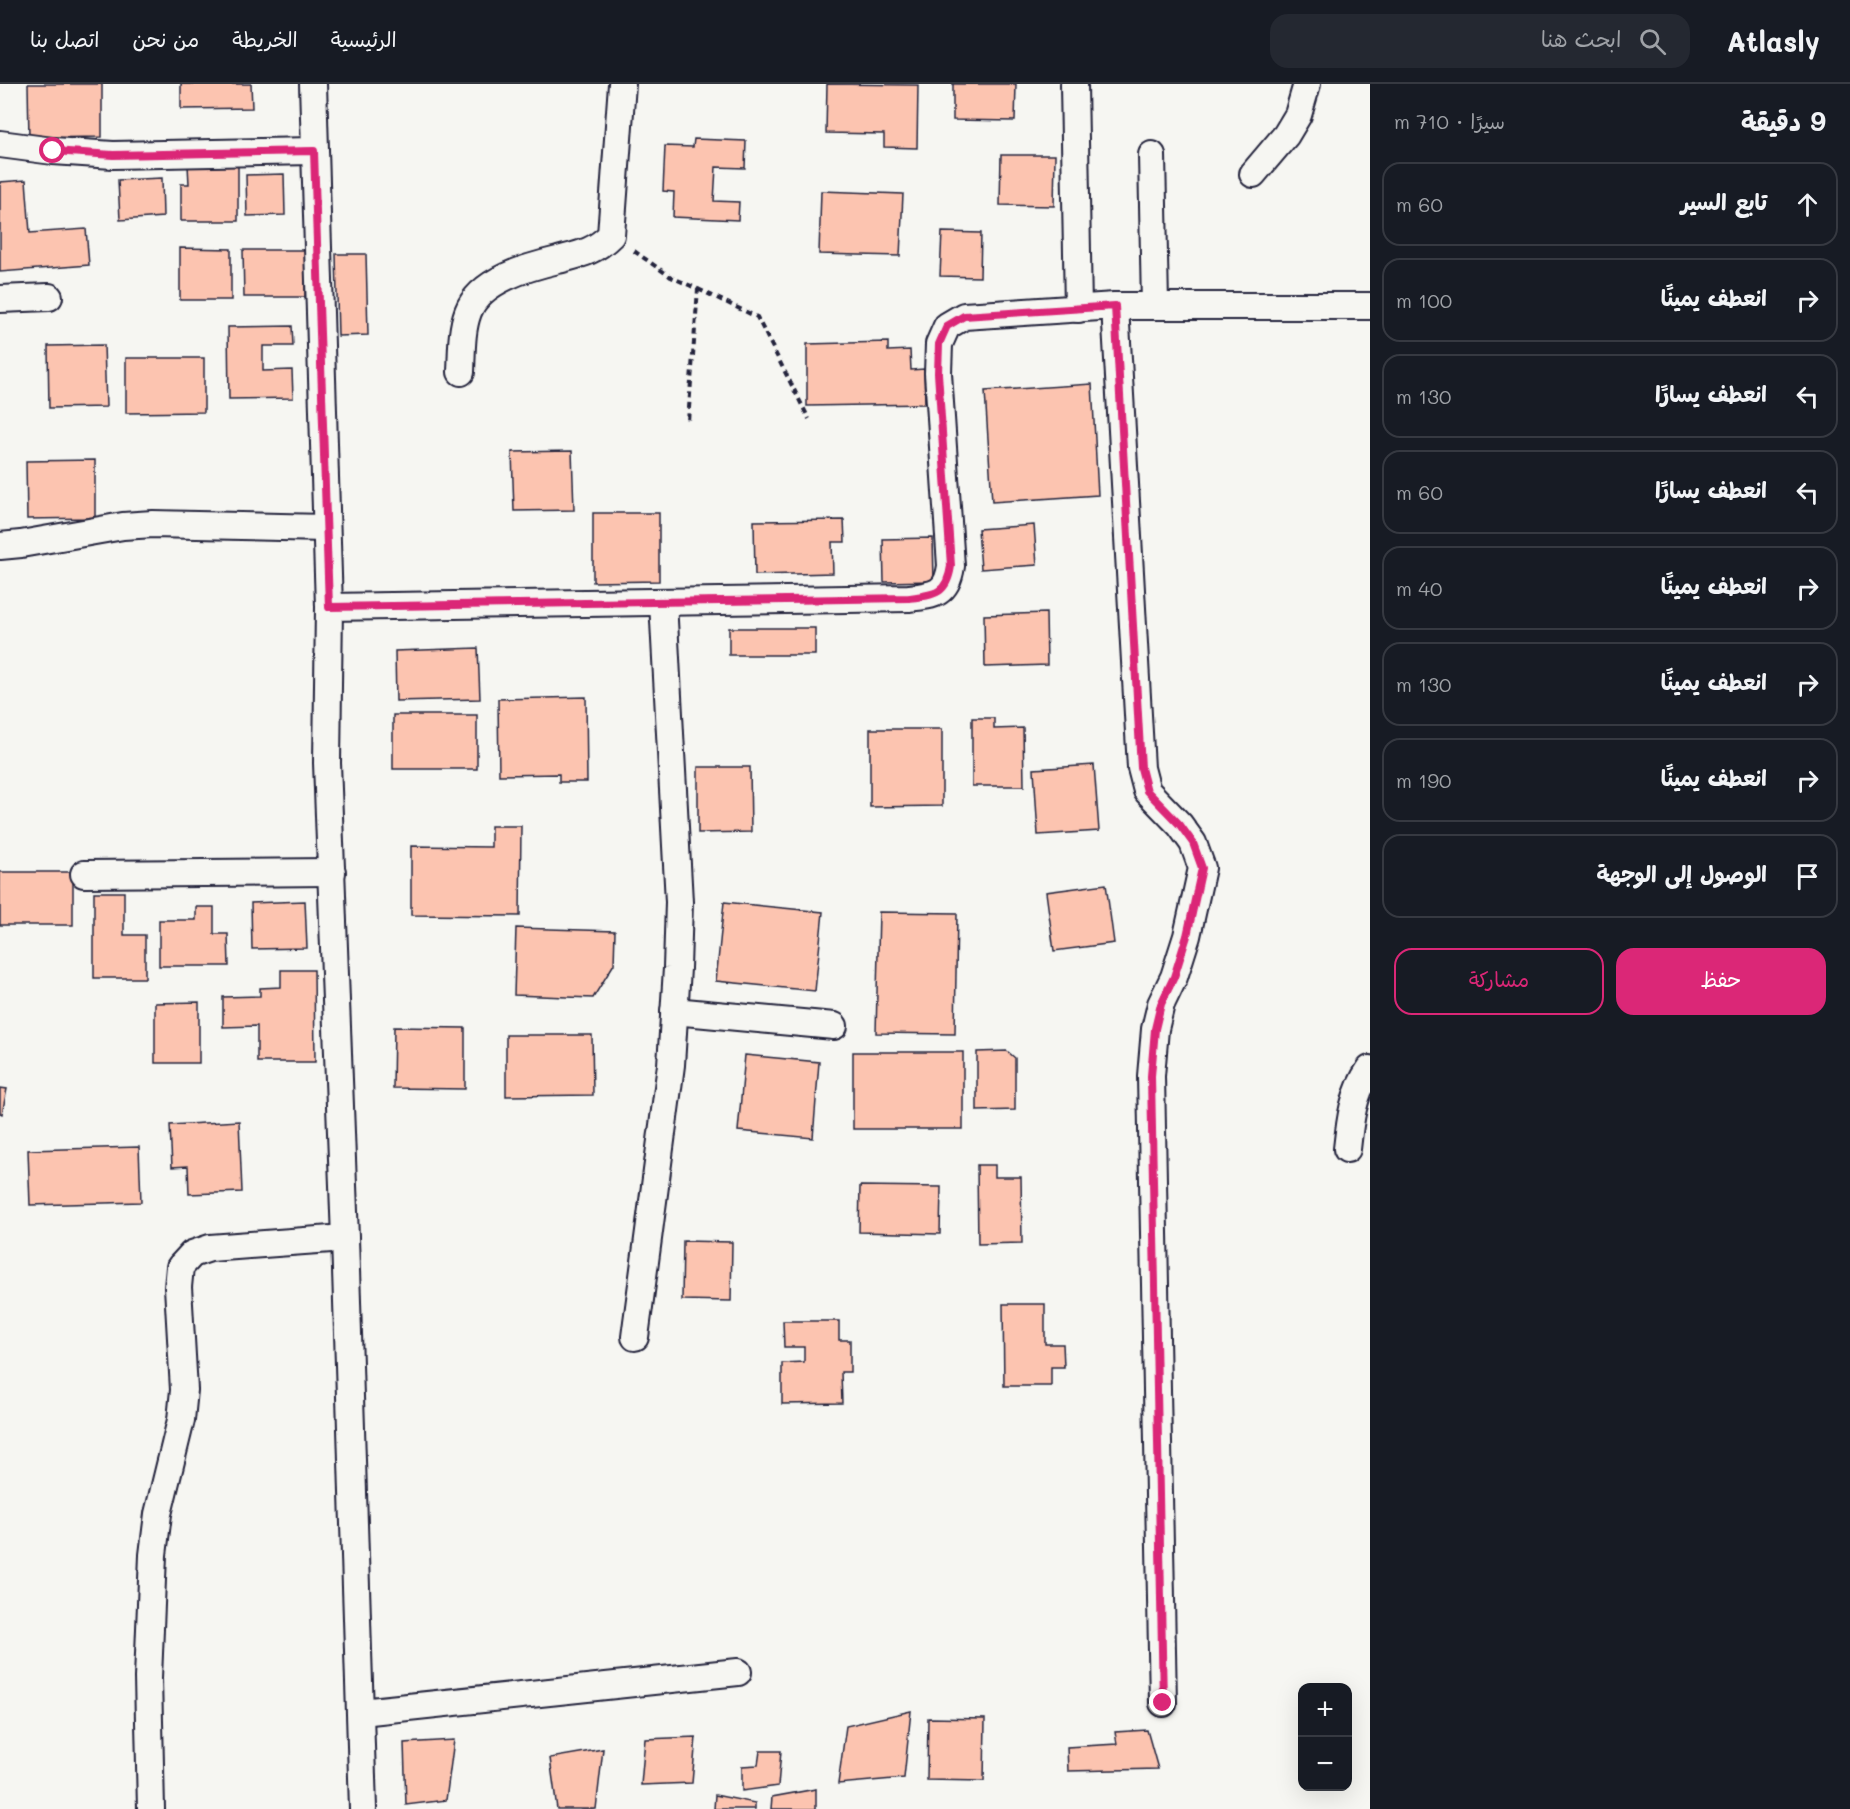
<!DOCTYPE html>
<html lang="ar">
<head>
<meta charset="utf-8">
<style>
  :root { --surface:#171b24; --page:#242831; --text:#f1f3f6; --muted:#9ea1a6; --line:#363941; --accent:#db2777 }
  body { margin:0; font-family:Mali,"Playpen Sans Arabic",sans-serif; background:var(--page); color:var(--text); direction:rtl }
  .controls { position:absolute; right:18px; bottom:18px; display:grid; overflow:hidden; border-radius:12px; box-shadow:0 6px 24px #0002 }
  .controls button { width:54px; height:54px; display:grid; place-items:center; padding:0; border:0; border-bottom:2px solid var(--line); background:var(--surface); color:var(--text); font:30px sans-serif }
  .stop { position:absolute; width:18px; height:18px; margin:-14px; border:4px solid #db2777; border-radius:50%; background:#fff }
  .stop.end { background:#db2777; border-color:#fff; box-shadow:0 2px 6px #0008 }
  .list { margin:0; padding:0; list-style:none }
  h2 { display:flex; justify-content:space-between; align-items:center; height:78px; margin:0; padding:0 24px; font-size:26px }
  h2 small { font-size:20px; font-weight:400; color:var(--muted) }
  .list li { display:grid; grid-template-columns:39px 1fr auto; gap:18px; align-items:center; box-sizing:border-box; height:84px; margin:0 12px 12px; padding:0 12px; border:2px solid var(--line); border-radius:18px }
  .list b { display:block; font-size:22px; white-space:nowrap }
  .list em { font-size:20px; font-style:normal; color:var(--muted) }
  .actions { display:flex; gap:12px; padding:18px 24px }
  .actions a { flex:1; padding:14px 0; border:2px solid var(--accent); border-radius:18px; text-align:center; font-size:21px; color:var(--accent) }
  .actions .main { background:var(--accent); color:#fff }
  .icon { flex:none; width:33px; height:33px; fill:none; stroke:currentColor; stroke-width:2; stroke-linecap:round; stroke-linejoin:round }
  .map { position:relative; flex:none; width:1370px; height:1725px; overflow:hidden; direction:ltr }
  header { display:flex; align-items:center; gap:36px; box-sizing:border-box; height:84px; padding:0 30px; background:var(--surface); border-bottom:2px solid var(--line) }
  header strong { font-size:28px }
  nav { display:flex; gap:33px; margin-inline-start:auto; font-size:21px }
  .search { width:420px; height:54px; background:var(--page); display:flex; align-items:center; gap:15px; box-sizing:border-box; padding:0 21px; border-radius:18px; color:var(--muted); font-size:22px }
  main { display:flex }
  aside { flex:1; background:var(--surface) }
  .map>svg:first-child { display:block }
  .building { fill:#fcc4b0; stroke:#22223b; stroke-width:1.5 }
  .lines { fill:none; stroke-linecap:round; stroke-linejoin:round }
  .street-casing { stroke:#22223b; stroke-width:30 }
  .path { stroke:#22223b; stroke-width:4; stroke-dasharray:6 4.5; stroke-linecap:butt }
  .street { stroke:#f6f6f2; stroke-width:26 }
  .route { stroke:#db2777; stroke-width:8 }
</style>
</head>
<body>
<header>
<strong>Atlasly</strong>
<div class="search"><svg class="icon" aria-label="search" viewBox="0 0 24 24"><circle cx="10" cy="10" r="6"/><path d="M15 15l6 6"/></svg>ابحث هنا</div>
<nav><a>الرئيسية</a><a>الخريطة</a><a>من نحن</a><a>اتصل بنا</a></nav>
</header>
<main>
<aside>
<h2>9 دقيقة<small>سيرًا · 710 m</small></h2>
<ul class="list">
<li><svg class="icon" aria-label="ahead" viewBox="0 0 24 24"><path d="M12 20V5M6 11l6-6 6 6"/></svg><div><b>تابع السير</b></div><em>60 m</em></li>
<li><svg class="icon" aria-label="right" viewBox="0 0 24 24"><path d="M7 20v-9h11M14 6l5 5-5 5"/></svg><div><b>انعطف يمينًا</b></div><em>100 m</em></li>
<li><svg class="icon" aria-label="left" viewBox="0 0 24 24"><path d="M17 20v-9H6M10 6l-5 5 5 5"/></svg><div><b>انعطف يسارًا</b></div><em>130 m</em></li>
<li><svg class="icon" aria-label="left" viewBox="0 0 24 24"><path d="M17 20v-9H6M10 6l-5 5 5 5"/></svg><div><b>انعطف يسارًا</b></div><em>60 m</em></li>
<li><svg class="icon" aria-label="right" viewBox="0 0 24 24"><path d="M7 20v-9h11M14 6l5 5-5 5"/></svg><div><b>انعطف يمينًا</b></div><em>40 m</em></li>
<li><svg class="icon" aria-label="right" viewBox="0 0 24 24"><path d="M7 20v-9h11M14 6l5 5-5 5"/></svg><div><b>انعطف يمينًا</b></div><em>130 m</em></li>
<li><svg class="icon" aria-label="right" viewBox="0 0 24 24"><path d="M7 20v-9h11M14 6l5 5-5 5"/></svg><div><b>انعطف يمينًا</b></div><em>190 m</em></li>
<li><svg class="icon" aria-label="arrive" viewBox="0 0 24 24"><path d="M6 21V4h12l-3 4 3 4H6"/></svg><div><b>الوصول إلى الوجهة</b></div></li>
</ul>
<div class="actions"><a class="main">حفظ</a><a>مشاركة</a></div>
</aside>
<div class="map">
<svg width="1370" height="1725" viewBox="0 0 1370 1725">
  <rect width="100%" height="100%" fill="#f6f6f2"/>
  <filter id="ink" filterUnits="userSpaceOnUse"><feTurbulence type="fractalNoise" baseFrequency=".0167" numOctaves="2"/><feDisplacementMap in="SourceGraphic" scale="12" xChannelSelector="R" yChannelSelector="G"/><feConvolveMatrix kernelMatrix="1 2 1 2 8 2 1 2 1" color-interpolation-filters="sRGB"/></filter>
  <g filter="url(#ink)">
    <g class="building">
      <polygon points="28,0 102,0 102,53 29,54"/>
      <polygon points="181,0 251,0 252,24 181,25"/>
      <polygon points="827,0 918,1 917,64 884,63 884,50 826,49"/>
      <polygon points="953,0 1016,0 1015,37 953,36"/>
      <polygon points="694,55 746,57 745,84 716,83 714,117 739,118 738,136 673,133 674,108 663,107 665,62 693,63"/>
      <polygon points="1001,71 1055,71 1054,122 1000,121"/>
      <polygon points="188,81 238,81 238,137 181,137 181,100 189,100"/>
      <polygon points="284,90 285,131 247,132 246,91"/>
      <polygon points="162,94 163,133 120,136 118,96"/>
      <polygon points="26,96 30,149 86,145 89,181 0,188 0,98"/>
      <polygon points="821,107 903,110 900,172 819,170"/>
      <polygon points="942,148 981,149 980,193 940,192"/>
      <polygon points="180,164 231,165 231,216 180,216"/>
      <polygon points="243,166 305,166 305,213 244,213"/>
      <polygon points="336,170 366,170 368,251 338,252"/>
      <polygon points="292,242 293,262 263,262 263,287 292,286 293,314 229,315 228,243"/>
      <polygon points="888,258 888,267 910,266 911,286 924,285 925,320 807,322 807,260"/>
      <polygon points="104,261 106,323 49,324 48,262"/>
      <polygon points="126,274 204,274 204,328 126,329"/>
      <polygon points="1092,300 1098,411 992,418 985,307"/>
      <polygon points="572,367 574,426 514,427 512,368"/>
      <polygon points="95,376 95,434 27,435 26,377"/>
      <polygon points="593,429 659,429 659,497 593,498"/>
      <polygon points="844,436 845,458 832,458 833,489 755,491 754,437"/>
      <polygon points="1034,441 1037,481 981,485 978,445"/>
      <polygon points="933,454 934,497 884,498 883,455"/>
      <polygon points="1046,529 1047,581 985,583 984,531"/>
      <rect x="729" y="544" width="86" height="27"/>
      <polygon points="478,564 480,615 396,617 395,567"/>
      <polygon points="586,613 587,698 559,698 559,690 499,691 498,615"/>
      <rect x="393" y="631" width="84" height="54"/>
      <polygon points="972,634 994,634 994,645 1023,644 1024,702 972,702"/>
      <polygon points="870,645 942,645 942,722 870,723"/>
      <polygon points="1094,681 1099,747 1038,751 1034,685"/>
      <polygon points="698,683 750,683 751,748 698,749"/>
      <polygon points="491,742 521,742 520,832 411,831 411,762 491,763"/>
      <rect x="0" y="788" width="73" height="53"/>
      <polygon points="1106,800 1114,859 1054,867 1046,808"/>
      <polygon points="94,808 124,808 124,851 145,851 145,894 94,894"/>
      <polygon points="305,817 307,864 252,865 251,819"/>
      <polygon points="724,818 823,828 815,907 716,897"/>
      <polygon points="196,823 214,823 214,850 228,850 229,882 159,882 159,836 196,836"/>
      <polygon points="879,828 957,829 955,950 876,949"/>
      <polygon points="516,844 615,847 614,880 593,914 514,911"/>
      <polygon points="281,886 314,886 315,978 257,978 257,942 223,943 223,913 260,912 260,904 281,903"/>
      <polygon points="199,918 199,979 155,979 155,919"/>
      <polygon points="394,943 465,944 465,1005 393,1004"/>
      <polygon points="506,951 592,951 593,1011 506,1012"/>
      <polygon points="1007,967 1015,974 1015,1026 977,1027 977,968"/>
      <rect x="853" y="968" width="110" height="77"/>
      <polygon points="745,971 819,978 813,1054 738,1047"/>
      <polygon points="0,1004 7,1005 2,1030 0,1029"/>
      <polygon points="239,1037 242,1108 189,1110 188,1082 172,1083 170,1041"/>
      <polygon points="139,1063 141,1118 30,1121 28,1066"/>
      <polygon points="977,1081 995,1081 995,1093 1021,1093 1022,1159 978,1160"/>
      <polygon points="860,1102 941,1103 940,1150 859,1148"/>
      <polygon points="683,1157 732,1158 731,1217 682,1216"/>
      <polygon points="1003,1220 1045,1220 1045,1260 1063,1260 1064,1283 1051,1283 1051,1302 1004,1302"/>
      <polygon points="783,1237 839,1237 839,1256 850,1256 850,1288 841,1288 842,1319 782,1320 782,1279 804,1278 804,1263 784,1263"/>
      <polygon points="911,1627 904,1694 838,1700 846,1642"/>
      <polygon points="928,1634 985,1635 984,1697 927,1696"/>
      <polygon points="1147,1646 1158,1685 1068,1687 1067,1663 1117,1660 1115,1648"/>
      <polygon points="696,1653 692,1699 641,1701 645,1655"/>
      <polygon points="454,1656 446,1716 406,1721 404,1659"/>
      <polygon points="603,1665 596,1725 557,1725 550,1674"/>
      <polygon points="760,1667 781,1667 778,1702 742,1707 742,1682 758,1681"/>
      <polygon points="816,1705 816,1725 771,1725 772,1713"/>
      <polygon points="715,1711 755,1719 755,1725 714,1725"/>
    </g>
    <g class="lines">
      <g class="street-casing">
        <g id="street">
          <path d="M313 0 329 523 909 514C935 511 947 510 951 482L938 289 939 260 947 242 964 232 1115 222 1141 684 1147 707 1180 741 1193 759 1202 784 1187 852 1174 893 1161 920 1155 945 1151 992 1163 1619"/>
          <polyline points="1074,0 1078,225"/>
          <polyline points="0,60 53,67 113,71 314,67"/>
          <polyline points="1152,71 1155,221"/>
          <polyline points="1253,90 1286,51 1298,31 1307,0"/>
          <polyline points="0,215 49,213"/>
          <polyline points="1115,222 1370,222"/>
          <path d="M461 288C462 268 461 247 468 228 480 196 528 183 558 176 581 170 594 168 611 151L622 0"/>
          <polyline points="0,462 21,460 123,442 153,440 326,444"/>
          <polyline points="329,523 327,679 345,1154 363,1725"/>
          <polyline points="84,790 332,788"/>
          <polyline points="674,927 834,942"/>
          <path d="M1347 1065C1350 1037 1353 1009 1370 985"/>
          <polyline points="635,1253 671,981 677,884 679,818 663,518"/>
          <polyline points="361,1628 738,1588"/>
          <polyline points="151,1725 148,1594 153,1471 158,1430 181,1336 184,1306 178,1203 180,1183 192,1170 210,1164 345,1154"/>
        </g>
      </g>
      <g class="path">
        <polyline points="634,167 671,193 698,205 688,337"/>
        <polyline points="698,205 757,233 809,335"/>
      </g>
      <use href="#street" class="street"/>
    </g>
  </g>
  <g class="lines" filter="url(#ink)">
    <path class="route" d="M53 67 113 71 314 67 329 523 909 514C935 511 947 510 951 482L938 289 939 260 947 242 964 232 1115 222 1141 684 1147 707 1180 741 1193 759 1202 784 1187 852 1174 893 1161 920 1155 945 1151 992 1163 1619"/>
  </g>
</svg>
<div class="controls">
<button>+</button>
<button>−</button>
</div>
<div class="stop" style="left:53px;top:67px"></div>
<div class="stop end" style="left:1163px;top:1619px"></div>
</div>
</main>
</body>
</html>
